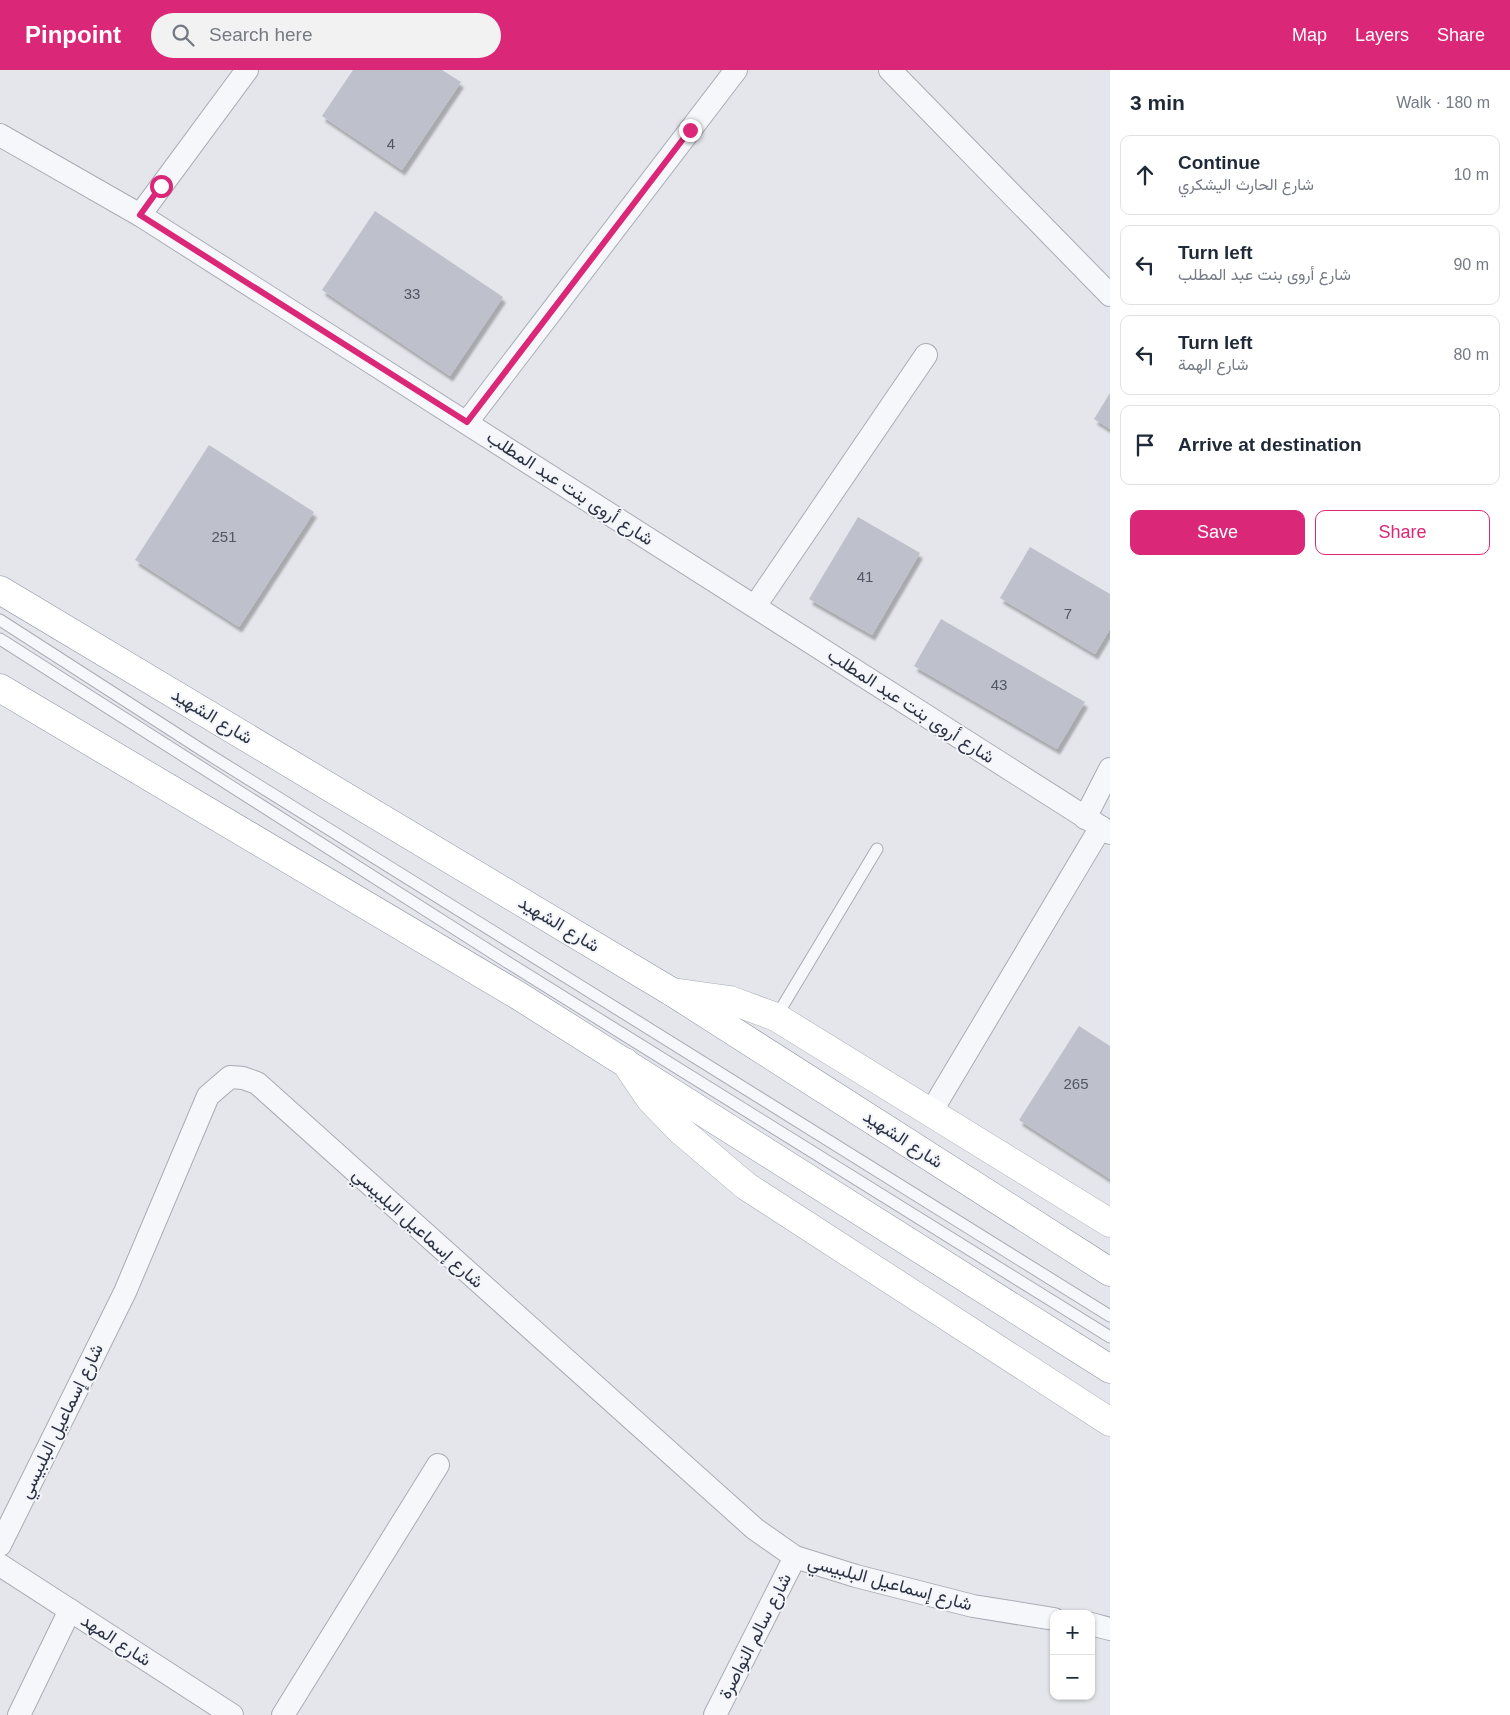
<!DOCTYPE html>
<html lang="en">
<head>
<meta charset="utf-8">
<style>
  :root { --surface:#fff; --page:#f2f2f3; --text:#1f2937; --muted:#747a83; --line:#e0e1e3; --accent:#db2777 }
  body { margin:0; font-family:Helvetica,Vazirmatn,sans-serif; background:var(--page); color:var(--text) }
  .controls { position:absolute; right:15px; bottom:15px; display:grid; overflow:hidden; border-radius:10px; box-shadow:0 1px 4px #0004 }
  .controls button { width:45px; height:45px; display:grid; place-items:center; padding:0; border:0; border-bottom:1px solid var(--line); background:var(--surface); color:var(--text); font:25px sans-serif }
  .stop { position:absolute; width:15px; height:15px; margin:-11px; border:4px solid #db2777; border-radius:50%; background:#fff }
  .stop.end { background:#db2777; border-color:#fff; box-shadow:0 1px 5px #0008 }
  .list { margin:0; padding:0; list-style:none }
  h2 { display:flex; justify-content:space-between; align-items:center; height:65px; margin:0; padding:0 20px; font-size:21px }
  h2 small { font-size:16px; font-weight:400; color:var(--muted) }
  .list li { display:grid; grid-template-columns:32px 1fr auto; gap:15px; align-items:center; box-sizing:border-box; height:80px; margin:0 10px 10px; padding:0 10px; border:1px solid var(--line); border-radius:10px }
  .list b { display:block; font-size:19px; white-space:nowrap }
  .list p { margin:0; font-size:16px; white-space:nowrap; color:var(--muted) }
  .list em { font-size:16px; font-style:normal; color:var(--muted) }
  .actions { display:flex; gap:10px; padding:15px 20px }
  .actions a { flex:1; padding:11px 0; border:1px solid var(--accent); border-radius:10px; text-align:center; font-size:18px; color:var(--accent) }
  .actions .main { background:var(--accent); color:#fff }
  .icon { flex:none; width:28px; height:28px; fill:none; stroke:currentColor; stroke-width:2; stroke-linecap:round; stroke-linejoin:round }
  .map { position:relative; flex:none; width:1110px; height:1645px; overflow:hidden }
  header { display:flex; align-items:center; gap:30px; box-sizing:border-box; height:70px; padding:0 25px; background:var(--accent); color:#fff }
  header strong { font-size:24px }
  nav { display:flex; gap:28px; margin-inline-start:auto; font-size:18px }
  .search { width:350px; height:45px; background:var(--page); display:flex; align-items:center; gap:12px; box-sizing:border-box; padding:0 18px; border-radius:28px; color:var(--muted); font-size:19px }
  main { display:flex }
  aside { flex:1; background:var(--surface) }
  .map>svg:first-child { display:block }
  .building { fill:#bec1cb; filter:url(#shadow) }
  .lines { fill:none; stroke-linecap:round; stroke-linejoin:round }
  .lane-casing { stroke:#a9acb6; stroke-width:13 }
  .street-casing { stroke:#a9acb6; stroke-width:24 }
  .secondary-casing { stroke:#a9acb6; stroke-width:29 }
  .highway-casing { stroke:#8b92a2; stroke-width:29 }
  .lane { stroke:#f6f7fa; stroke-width:11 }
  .street { stroke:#f6f7fa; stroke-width:22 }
  .secondary { stroke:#fff; stroke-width:28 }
  .highway { stroke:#fff; stroke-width:28 }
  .route { stroke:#db2777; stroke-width:6 }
  .labels { text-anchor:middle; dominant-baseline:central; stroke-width:4; stroke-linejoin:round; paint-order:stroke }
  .number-label { font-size:15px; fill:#505666 }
  .street-label { font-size:18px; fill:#2b3244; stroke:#f3f5f9 }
</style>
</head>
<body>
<header>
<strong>Pinpoint</strong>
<div class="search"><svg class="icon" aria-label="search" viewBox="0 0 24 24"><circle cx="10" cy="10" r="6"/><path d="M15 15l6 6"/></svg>Search here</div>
<nav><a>Map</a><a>Layers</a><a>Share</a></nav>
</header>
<main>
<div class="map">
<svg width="1110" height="1645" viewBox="0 0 1110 1645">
  <defs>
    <filter id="shadow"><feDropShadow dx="3" dy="5.5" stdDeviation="1" flood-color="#0004"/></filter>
  </defs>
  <rect width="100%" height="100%" fill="#e4e6eb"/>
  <g class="building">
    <polygon points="353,0 442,0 461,12 402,100 322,46"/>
    <polygon points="375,141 503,227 450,306 322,220"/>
    <polygon points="1110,323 1110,359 1094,349"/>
    <polygon points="209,375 314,442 239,557 135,490"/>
    <polygon points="858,447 920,483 872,565 809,529"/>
    <polygon points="1030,477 1110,524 1110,559 1095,584 1000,528"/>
    <polygon points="941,549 1085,632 1057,679 914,596"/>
    <polygon points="1079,956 1110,976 1110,1109 1019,1050"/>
  </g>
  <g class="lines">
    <g class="lane-casing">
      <g id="lane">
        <polyline points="0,550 205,682 1110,1246"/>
        <polyline points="0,569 507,892 1110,1267"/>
        <polyline points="776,947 877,779"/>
      </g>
    </g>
    <g class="street-casing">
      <g id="street">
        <polyline points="890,0 1110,225"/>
        <polyline points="0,65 140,145 1110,763"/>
        <polyline points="140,145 247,0"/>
        <polyline points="467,352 736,0"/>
        <polyline points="755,536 926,285"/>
        <polyline points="1085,748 1110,699"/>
        <polyline points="931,1042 1101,757"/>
        <polyline points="0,1475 125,1222 208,1026 230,1007 243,1008 257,1013 755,1459 795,1487 856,1506 973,1536 1054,1549"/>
        <polyline points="0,1495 232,1645"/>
        <polyline points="1091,1554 1110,1559"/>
        <polyline points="19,1645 70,1540"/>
        <polyline points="283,1645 438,1395"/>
        <polyline points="715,1645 795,1487"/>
      </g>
    </g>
    <g class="secondary-casing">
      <g id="secondary">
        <polyline points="672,922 730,930 776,947 1110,1153"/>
        <polyline points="625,992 650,1029 680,1060 746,1116 1110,1352"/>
      </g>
    </g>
    <g class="highway-casing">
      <g id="highway">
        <polyline points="0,520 672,922 1110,1202"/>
        <polyline points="0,618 519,926 1110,1299"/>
      </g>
    </g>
    <use href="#lane" class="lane"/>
    <use href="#street" class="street"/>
    <use href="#secondary" class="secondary"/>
    <use href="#highway" class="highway"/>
  </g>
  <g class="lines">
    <polyline class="route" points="161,116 140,145 467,352 690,60"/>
  </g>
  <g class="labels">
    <g class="number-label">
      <text x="391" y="73">4</text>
      <text x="412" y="223">33</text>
      <text x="224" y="466">251</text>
      <text x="865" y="506">41</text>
      <text x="1068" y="543">7</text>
      <text x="999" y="614">43</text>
      <text x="1076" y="1013">265</text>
    </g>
    <g class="street-label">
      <text transform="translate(570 418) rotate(33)">شارع أروى بنت عبد المطلب</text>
      <text transform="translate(911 636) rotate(33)">شارع أروى بنت عبد المطلب</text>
      <text transform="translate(212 646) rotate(31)">شارع الشهيد</text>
      <text transform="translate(559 854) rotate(31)">شارع الشهيد</text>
      <text transform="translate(903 1069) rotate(33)">شارع الشهيد</text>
      <text transform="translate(418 1158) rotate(42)">شارع إسماعيل البلبيسي</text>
      <text transform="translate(61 1351) rotate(-64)">شارع إسماعيل البلبيسي</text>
      <text transform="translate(890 1513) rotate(15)">شارع إسماعيل البلبيسي</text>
      <text transform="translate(755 1566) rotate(-63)">شارع سالم النواصرة</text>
      <text transform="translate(116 1570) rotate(33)">شارع المهد</text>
    </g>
  </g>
</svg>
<div class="controls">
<button>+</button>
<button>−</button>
</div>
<div class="stop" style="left:161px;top:116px"></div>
<div class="stop end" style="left:690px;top:60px"></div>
</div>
<aside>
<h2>3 min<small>Walk · 180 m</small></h2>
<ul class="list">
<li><svg class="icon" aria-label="ahead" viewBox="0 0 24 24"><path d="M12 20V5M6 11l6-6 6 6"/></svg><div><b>Continue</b><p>شارع الحارث اليشكري</p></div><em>10 m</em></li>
<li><svg class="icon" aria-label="left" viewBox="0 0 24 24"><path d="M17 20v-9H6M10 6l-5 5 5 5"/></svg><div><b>Turn left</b><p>شارع أروى بنت عبد المطلب</p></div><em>90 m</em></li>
<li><svg class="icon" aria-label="left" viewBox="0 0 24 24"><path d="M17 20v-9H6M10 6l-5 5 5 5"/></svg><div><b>Turn left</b><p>شارع الهمة</p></div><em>80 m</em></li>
<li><svg class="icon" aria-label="arrive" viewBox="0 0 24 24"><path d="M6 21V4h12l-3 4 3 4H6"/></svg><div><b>Arrive at destination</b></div></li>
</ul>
<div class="actions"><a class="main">Save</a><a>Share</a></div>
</aside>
</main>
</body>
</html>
